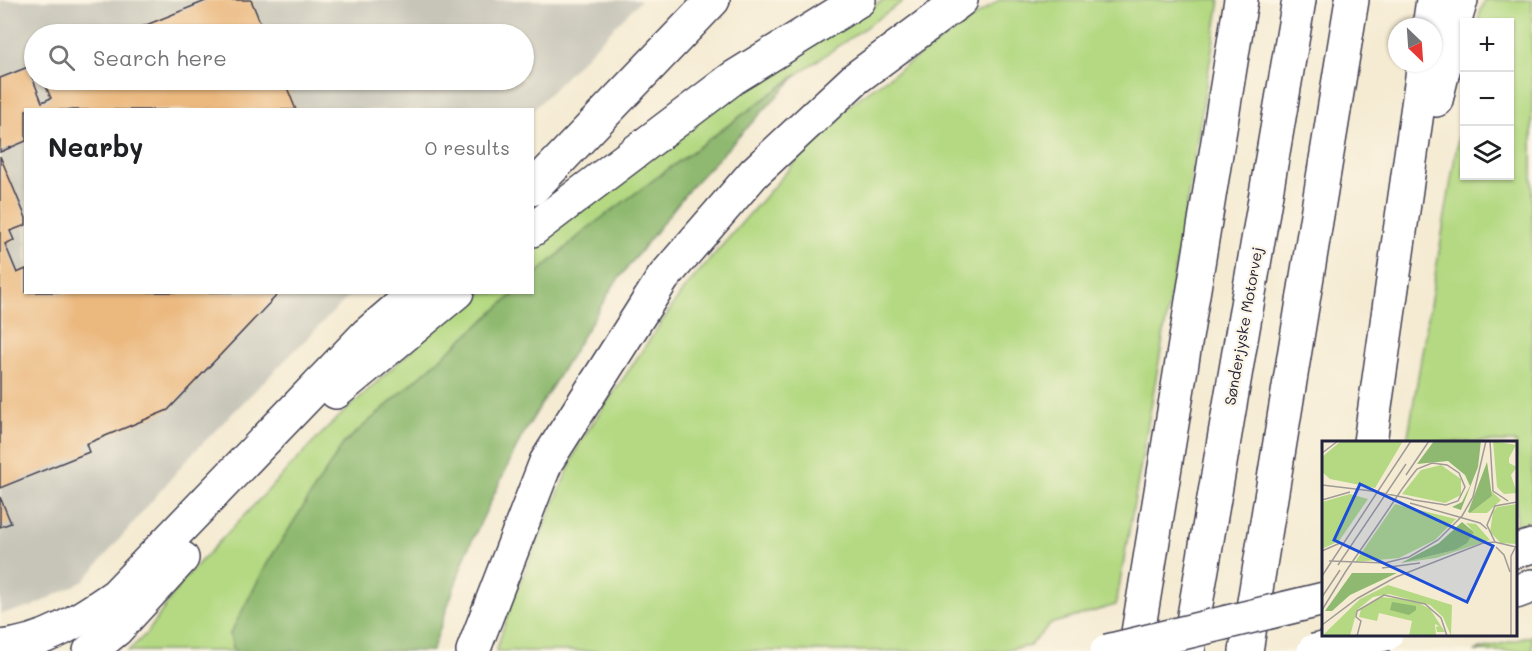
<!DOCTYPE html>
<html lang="en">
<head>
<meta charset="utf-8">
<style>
  :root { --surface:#fff; --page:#f2f2f2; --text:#202124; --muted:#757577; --line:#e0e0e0 }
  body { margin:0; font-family:Mali,sans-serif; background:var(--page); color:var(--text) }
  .controls { position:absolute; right:18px; top:18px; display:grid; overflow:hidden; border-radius:0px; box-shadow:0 2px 4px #0004 }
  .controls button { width:54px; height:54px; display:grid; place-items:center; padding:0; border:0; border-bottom:2px solid var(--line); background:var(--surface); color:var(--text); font:30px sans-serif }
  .compass { position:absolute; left:1388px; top:18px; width:54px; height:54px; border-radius:50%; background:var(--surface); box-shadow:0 2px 4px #0004; rotate:155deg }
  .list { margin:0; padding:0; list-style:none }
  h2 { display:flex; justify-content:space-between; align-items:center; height:78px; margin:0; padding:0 24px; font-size:26px }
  h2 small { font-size:20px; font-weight:400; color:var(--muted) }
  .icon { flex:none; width:33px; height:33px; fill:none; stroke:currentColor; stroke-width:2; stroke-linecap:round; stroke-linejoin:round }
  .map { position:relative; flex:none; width:1532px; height:651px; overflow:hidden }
  .search { position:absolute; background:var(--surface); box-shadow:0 2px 4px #0004; left:24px; top:24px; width:510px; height:66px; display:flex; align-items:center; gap:15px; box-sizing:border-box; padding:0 21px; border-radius:33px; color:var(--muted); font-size:22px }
  .panel { position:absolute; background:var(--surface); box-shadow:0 2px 4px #0004; left:24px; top:108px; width:510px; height:186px; border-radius:0px }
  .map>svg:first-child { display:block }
  .industrial { fill:#c6c5b8; fill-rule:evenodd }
  .green { fill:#b4d982; stroke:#6b7e5e; stroke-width:1.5 }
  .forest { fill:#8fb970; stroke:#586e56; stroke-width:1.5 }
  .building { fill:#ebb87e }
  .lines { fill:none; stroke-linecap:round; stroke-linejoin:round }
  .highway-casing { stroke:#424052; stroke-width:36 }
  .highway { stroke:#fff; stroke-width:33 }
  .highway-bridge-casing { stroke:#424052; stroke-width:36; stroke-linecap:butt }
  .highway-bridge { stroke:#fff; stroke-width:33 }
  .labels { text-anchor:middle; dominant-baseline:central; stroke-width:4.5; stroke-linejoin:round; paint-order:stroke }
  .street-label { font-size:15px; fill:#22223b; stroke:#fcf5e5 }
  .inset-road { fill:none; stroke:#a19b96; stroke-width:1.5 }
  .view { fill:#1d4ed8; fill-opacity:0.15; stroke:#1d4ed8; stroke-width:3 }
  .inset-edge { fill:none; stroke:#22223b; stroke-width:3 }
</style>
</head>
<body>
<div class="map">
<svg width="1532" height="651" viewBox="0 0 1532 651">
  <rect width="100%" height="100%" fill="#fcf5e5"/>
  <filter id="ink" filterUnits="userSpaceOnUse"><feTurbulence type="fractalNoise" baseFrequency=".0167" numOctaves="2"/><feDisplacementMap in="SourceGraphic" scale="12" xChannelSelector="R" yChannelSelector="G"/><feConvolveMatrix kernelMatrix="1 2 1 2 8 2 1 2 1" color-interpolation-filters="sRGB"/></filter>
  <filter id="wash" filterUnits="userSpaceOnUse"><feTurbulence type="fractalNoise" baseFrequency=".008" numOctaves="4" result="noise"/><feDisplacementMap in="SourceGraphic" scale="24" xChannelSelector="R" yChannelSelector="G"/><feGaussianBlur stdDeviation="1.35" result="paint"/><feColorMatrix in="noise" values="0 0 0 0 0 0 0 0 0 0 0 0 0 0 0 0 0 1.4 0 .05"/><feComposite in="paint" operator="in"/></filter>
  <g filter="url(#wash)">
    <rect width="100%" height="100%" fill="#f5ebd3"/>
    <path class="industrial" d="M0 0H641L533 110H26V292L352 293 190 456 84 581 31 607 0 614ZM34 34H524V80H34Z"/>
    <g class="green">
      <polygon points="884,0 905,0 798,74 588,228 533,277 533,245 654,147 821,34"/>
      <polygon points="999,0 1220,0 1187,202 1116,605 1050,624 1030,646 998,651 496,651 512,601 580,442 684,289 839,112"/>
      <polygon points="1485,0 1532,0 1532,521 1516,526 1516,442 1407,442 1464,103 1464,176 1510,176 1510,22 1478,22 1480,13"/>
      <polygon points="474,293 515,293 343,444 230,634 234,651 128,651 148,632 182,581 330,425"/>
      <polygon points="1532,636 1532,651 1474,651"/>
    </g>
    <polygon class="forest" points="798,74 690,188 613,286 522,436 467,551 432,651 234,651 230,634 268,562 343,444 515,293 532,292 533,277 588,228"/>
    <g id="blocks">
      <g class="building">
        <polygon points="208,0 251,0 265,34 124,34"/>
        <polygon points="28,67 42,102 51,98 43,80 284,80 296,110 26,110 26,141 0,152 0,78"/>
        <polygon points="0,156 26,218 26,225 10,231 14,240 5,244 17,273 26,269 26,292 280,292 168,410 86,444 89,452 0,488"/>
        <polygon points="0,497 11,523 0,527"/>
      </g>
    </g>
  </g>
  <g filter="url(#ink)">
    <use href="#blocks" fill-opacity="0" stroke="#424052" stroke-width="1.5"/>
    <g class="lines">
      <g class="highway-casing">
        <g id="highway">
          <polyline points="1429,27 1433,0"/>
          <polyline points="1436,100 1456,17 1461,0"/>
          <polyline points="532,189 713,0"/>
          <polyline points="532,230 733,78 859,0"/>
          <polyline points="336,392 457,292"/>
          <polyline points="1370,442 1424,63"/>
          <polyline points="1516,551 1532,546"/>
          <polyline points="1516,592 1532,586"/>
          <path d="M0 647C45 643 80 620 116 595L367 334 416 292"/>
          <polyline points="90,651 116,630 182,558"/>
          <polyline points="473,651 546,462 663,278 754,173 856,78 961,0"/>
          <polyline points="1135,651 1241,0"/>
          <polyline points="1188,651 1299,0"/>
          <polyline points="1246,651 1352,0"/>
        </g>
      </g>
      <use href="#highway" class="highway"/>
      <g class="highway-bridge-casing">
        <g id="highway-bridge">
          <polyline points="1107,651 1324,599"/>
          <polyline points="1314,651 1386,634"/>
        </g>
      </g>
      <use href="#highway-bridge" class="highway-bridge"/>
    </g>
  </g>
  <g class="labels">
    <g class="street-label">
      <text transform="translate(1243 326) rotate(-80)">Sønderjyske Motorvej</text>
    </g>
  </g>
  <g transform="translate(1322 441)">
    <rect width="195" height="195" fill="#f5ebd3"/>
    <path d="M19 0H81L53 47 8 38 0 31V16ZM171 0 194 4 187 17V22L195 26 189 34 195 52 182 53 175 46ZM119 24 139 38V54L123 62 80 53 99 29ZM169 50 179 59 165 72H148L170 55ZM28 53 46 58 17 100 0 108V61ZM73 63 134 78 113 99 77 117 33 121ZM195 63V103L179 102 168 91 171 71 175 66ZM144 82 154 83 168 99 114 117 79 122 133 109 152 91ZM66 144 130 164 129 195 121 176 108 164 67 153 51 156 35 169 28 195H0L38 158ZM59 156 91 159 108 168 123 191H115L114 186 117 185 113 183 114 195H87L90 180 57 172 55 180 37 176 39 168Z" fill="#b4d982"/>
    <path d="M112 0H159L156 26 139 69 130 66 140 61 148 45 143 34 126 20 95 23ZM165 21 170 55 148 72 146 71ZM140 81 152 91 145 102 133 109 79 122 117 102ZM30 132H75L28 154 10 170H3ZM70 161 94 165V169L87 174 68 169Z" fill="#8fb970"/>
    <path class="inset-road" d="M168 0 171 50 186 60M0 12 16 0M84 34 107 0M0 44 50 50 85 57 92 59 124 64 136 60 143 46 137 32 125 24 110 22 95 28 88 37 80 48 70 63 53 88 24 130 0 169M0 59 28 51M88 62 158 82 165 88M174 106 182 114 188 131M194 106 173 101 165 84 173 65 195 61M0 110 18 102M7 120 63 122 87 116 116 99 140 75 151 56 164 0M16 124 84 23M60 127 98 122M0 135 89 0M0 156 18 129M0 184 36 157 74 136 161 102 173 101M35 195 39 180 34 176 35 170 62 154 103 163 119 177 125 195M189 195V115L193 107"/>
    <path class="view" d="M38 43 171 105 145 161 12 99Z"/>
    <rect width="195" height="195" class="inset-edge"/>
  </g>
</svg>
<div class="controls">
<button>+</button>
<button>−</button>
<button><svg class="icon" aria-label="layers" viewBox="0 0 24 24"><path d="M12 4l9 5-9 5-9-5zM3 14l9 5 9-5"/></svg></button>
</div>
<svg class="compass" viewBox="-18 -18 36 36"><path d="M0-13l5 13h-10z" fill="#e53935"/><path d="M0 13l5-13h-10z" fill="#757577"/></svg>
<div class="search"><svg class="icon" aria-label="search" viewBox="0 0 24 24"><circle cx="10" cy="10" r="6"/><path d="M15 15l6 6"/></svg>Search here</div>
<section class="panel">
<h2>Nearby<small>0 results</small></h2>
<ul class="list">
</ul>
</section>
</div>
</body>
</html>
